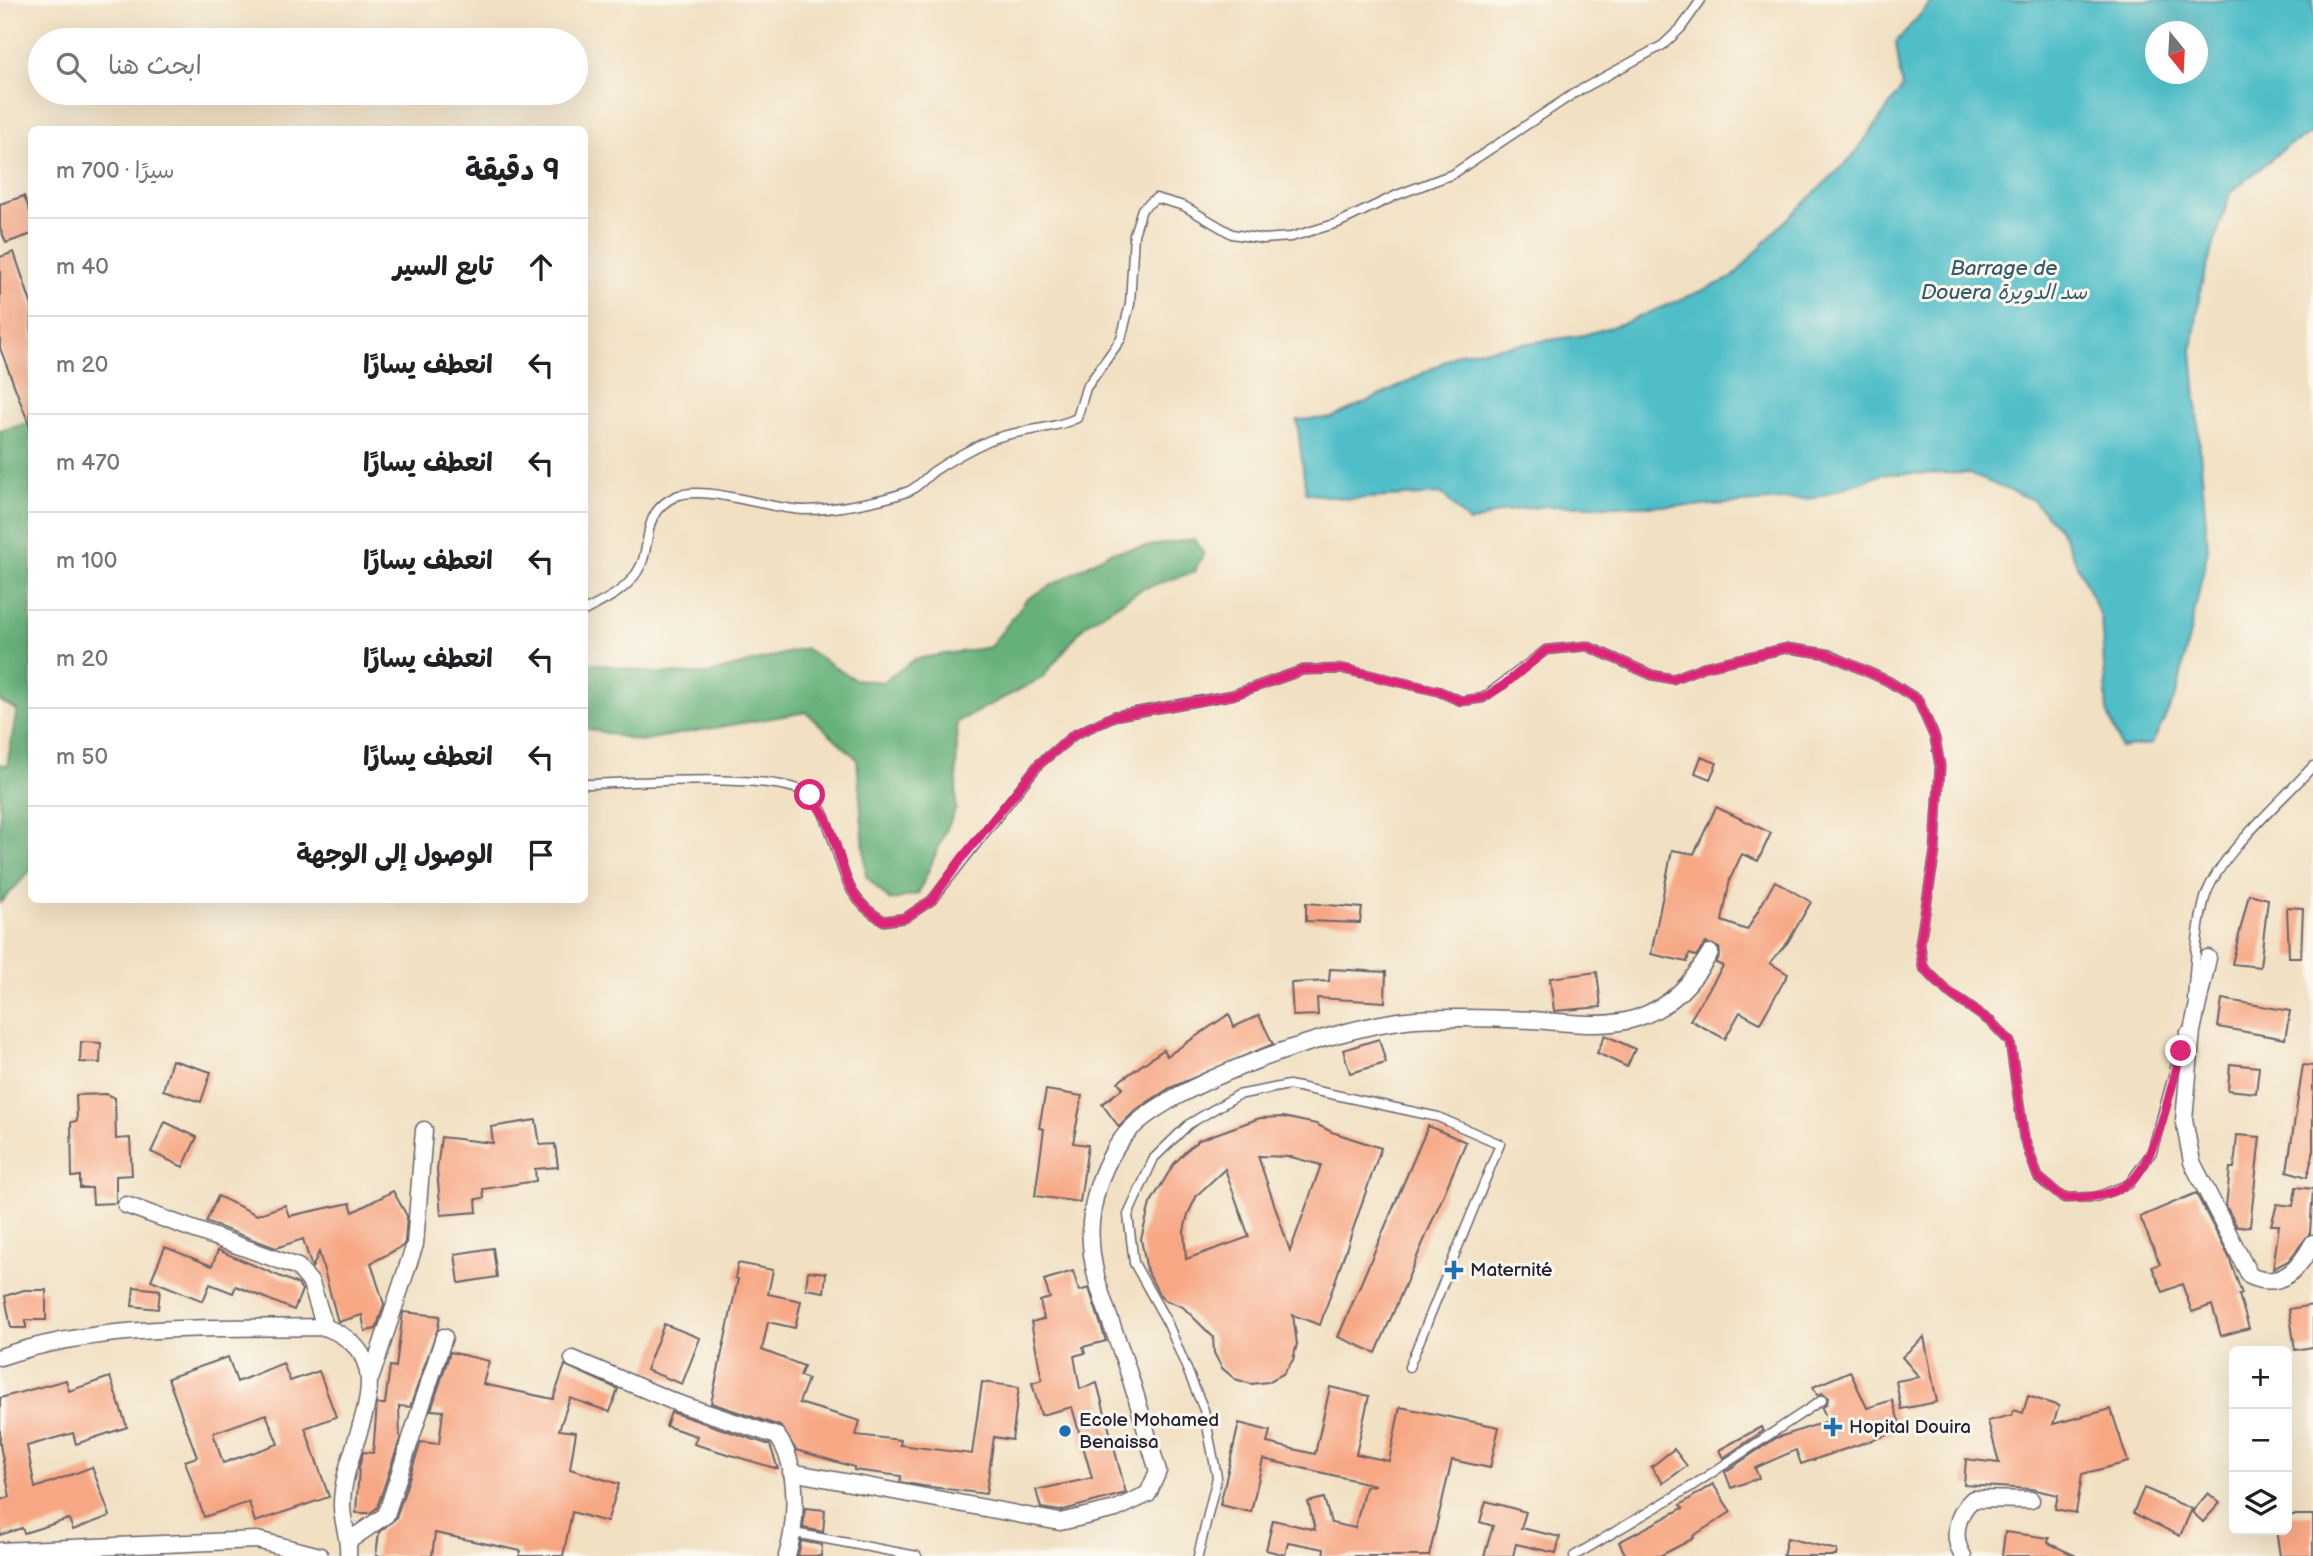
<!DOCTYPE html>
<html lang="ar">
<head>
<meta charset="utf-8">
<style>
  :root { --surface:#fff; --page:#f6f6f6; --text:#202124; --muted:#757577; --line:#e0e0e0 }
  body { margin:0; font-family:"Balsamiq Sans","Playpen Sans Arabic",sans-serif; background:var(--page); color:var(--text); direction:rtl }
  .controls { position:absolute; right:21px; bottom:21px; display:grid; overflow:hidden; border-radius:10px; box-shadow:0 7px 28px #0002 }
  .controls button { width:63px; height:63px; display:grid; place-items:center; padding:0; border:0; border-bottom:2px solid var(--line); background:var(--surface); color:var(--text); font:35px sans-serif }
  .compass { position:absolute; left:2145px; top:21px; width:63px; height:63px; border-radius:50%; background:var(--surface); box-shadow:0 7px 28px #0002; rotate:162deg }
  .stop { position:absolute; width:21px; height:21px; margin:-16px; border:5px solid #db2777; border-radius:50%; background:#fff }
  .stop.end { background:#db2777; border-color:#fff; box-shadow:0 2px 7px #0008 }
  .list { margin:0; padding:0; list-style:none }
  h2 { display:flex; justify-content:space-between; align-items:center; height:91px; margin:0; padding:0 28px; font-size:30px }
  h2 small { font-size:23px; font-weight:400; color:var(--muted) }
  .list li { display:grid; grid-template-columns:46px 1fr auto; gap:21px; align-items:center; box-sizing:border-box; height:98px; padding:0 28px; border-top:2px solid var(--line) }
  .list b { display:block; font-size:26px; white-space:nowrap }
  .list em { font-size:23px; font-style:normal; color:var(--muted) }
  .icon { flex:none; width:38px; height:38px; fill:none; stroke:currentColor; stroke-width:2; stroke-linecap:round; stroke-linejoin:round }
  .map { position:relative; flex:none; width:2313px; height:1556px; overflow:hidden; direction:ltr }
  .search { position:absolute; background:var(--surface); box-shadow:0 7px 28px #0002; left:28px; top:28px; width:560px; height:77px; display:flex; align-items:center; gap:18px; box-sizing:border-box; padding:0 24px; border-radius:38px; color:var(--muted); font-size:26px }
  .panel { position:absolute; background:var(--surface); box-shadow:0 7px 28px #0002; left:28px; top:126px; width:560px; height:777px; border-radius:10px; direction:rtl }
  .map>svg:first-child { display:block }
  .forest { fill:#66b17a; stroke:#446a5a; stroke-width:2 }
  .water { fill:#50bec8; stroke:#397082; stroke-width:2; fill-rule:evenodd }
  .building { fill:#f7a784; fill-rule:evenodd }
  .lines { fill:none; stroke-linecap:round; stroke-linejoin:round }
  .lane-casing { stroke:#6a646a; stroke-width:11 }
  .street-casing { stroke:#6a646a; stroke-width:19 }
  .lane { stroke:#fff; stroke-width:8 }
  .street { stroke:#fff; stroke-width:16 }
  .route { stroke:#db2777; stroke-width:9 }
  .poi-dot { fill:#1f6fb2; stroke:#fbf7ec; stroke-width:2.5 }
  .labels { text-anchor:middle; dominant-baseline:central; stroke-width:6; stroke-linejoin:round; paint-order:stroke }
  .poi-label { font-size:19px; fill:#22223b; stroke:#fbf7ec; text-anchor:start }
  .water-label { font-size:21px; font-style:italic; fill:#32596c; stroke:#fbf7ec }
</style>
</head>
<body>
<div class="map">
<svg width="2313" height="1556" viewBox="0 0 2313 1556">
  <rect width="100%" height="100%" fill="#fbf7ec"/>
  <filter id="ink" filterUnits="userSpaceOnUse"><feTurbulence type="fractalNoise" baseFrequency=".0143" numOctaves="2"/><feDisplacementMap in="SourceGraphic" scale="14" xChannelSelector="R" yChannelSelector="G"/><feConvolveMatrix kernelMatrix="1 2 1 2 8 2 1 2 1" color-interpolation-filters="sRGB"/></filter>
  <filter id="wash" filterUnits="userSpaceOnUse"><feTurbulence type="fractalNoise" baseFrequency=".00686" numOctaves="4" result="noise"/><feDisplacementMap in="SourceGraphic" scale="28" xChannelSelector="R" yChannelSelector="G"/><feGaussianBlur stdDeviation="1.57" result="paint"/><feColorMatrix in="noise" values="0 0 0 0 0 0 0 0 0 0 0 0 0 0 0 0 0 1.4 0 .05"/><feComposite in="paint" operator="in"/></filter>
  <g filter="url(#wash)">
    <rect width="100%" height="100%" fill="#f1e0c2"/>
    <g class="forest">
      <polygon points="31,422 31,870 0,903 0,764 7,766 17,710 0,701 0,431"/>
      <polygon points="1194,539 1204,554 1194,572 1142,589 1085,625 1042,678 957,722 956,808 918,894 890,901 866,876 857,759 806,712 639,741 585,728 585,662 654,673 708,674 805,648 854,679 883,682 915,659 990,647 1027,599 1111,552"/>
    </g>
    <path class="water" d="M1933 0H2313V133L2287 146 2230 193 2201 286 2192 350 2208 549 2177 693 2152 744 2121 748 2107 711 2101 617 2062 532 2033 500 1967 473 1883 474 1815 498 1698 506H1546L1504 511 1469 523 1443 494 1349 499 1306 493 1297 420 1331 418 1398 387 1460 353 1584 335 1627 322 1732 278 1780 226 1854 155 1902 88 1896 42ZM2156 32H2198V74H2156Z"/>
    <g id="blocks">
      <g class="building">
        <polygon points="24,196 32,217 32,234 6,243 0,228 0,204"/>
        <polygon points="14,252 32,306 30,427 0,348 0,257"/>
        <polygon points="1701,757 1717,763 1710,779 1695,773"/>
        <polygon points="1716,807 1771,833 1758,861 1742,854 1730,879 1722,921 1747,930 1775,881 1811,902 1788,942 1770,963 1788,974 1760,1023 1740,1012 1725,1039 1690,1020 1723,966 1716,963 1720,954 1719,948 1706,943 1696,956 1689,954 1687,962 1651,954 1672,850 1694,854"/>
        <polygon points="2249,894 2268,899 2260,967 2232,964"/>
        <polygon points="1306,903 1362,908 1360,923 1306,921"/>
        <polygon points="2287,907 2303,908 2301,957 2289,957"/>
        <polygon points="1330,969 1386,972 1385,1002 1317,998 1318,1015 1293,1016 1291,983 1329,981"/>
        <polygon points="1597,972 1601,1007 1554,1011 1550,978"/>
        <polygon points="2222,999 2290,1011 2285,1039 2218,1027"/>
        <polygon points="1229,1014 1234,1027 1259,1015 1273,1044 1170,1088 1137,1109 1119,1127 1102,1104 1123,1088 1118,1082 1163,1050 1167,1056"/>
        <polygon points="1605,1035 1635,1049 1627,1067 1597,1053"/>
        <polygon points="1379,1039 1386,1063 1350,1073 1343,1050"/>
        <polygon points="81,1042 101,1043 100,1063 80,1062"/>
        <polygon points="172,1060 211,1072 201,1102 163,1090"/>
        <polygon points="2230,1064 2259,1067 2256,1093 2228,1090"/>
        <polygon points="2303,1065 2313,1066 2313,1155 2307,1177 2287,1171"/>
        <polygon points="1046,1090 1082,1096 1073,1143 1088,1145 1080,1202 1035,1196 1044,1129 1039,1128"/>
        <polygon points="107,1094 115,1098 116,1139 130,1138 132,1175 116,1176 116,1203 93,1204 92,1188 80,1188 80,1176 72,1177 71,1122 77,1121 76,1095"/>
        <path d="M1283 1117 1316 1124 1332 1132 1381 1148 1320 1325 1293 1315 1297 1344 1293 1360 1283 1374 1268 1382 1251 1384 1235 1379 1222 1368 1214 1353 1213 1337 1183 1307 1165 1300 1159 1294 1147 1271 1141 1239 1150 1204 1173 1165 1186 1151 1199 1140 1260 1118ZM1258 1156 1291 1157 1321 1165 1290 1251ZM1225 1169 1249 1237 1186 1259 1184 1231 1188 1214 1197 1195Z"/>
        <polygon points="536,1120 540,1145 555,1144 558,1167 535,1169 536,1181 483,1189 484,1198 476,1199 477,1212 441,1215 437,1170 441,1137 493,1143 491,1127"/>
        <polygon points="165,1122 197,1137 183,1167 151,1152"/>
        <polygon points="1428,1126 1466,1142 1376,1353 1338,1337"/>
        <polygon points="2237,1135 2260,1137 2250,1226 2237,1227 2226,1206 2230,1168 2234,1168"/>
        <polygon points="2296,1187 2313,1189 2310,1233 2288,1261 2273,1269 2279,1225 2271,1225 2277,1204 2293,1206"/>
        <polygon points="393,1191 407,1216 405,1242 403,1246 371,1263 384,1304 376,1329 365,1331 362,1315 338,1322 319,1252 312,1268 303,1239 276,1248 206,1222 218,1196 257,1215 285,1205 289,1216 350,1203 353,1212"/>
        <polygon points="2196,1193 2228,1255 2242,1294 2239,1295 2249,1328 2221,1336 2212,1305 2192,1312 2182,1284 2163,1292 2152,1267 2160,1264 2140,1217"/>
        <polygon points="165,1247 212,1266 218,1250 298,1284 302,1290 294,1310 236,1286 233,1293 210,1284 203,1301 151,1280"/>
        <polygon points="493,1248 497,1277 459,1283 455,1254"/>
        <polygon points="738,1263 773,1270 768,1294 801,1301 795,1328 768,1322 762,1350 804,1366 800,1376 808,1379 799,1403 860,1421 856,1435 901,1440 900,1445 972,1454 982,1382 1019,1387 1012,1440 994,1437 986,1494 923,1486 900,1482 901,1476 854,1470 854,1467 796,1450 780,1426 711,1403 738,1279 735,1278"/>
        <polygon points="808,1271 826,1273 824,1292 806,1289"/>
        <polygon points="1073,1271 1079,1291 1089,1288 1106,1341 1083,1347 1085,1353 1074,1356 1080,1389 1097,1383 1126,1493 1060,1511 1041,1508 1036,1490 1092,1478 1072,1407 1041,1415 1032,1383 1042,1380 1031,1322 1044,1319 1040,1301 1050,1298 1044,1280"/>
        <polygon points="134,1287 160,1290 158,1309 132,1306"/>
        <polygon points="24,1290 46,1290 46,1320 26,1320 26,1328 11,1328 5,1296"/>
        <polygon points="2313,1305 2313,1347 2295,1350 2289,1309"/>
        <polygon points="403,1312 440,1316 438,1328 410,1407 399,1406 400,1439 377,1508 370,1513 356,1513 359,1467 363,1452 373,1453 377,1404 385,1404 390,1366 396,1367"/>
        <polygon points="664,1324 700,1338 682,1384 646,1370"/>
        <polygon points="1924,1337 1937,1402 1901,1409 1896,1381 1919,1377 1902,1357"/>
        <polygon points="450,1352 489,1361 483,1384 553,1399 565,1365 618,1389 610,1412 570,1398 559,1430 576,1432 570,1469 619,1484 607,1522 572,1512 563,1556 519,1556 521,1551 435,1533 432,1556 376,1556 379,1532 396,1518 421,1442 439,1444 443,1411 431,1410"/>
        <path d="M228 1357 237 1382 283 1363 290 1381 319 1371 336 1417 305 1428 329 1497 255 1522 249 1502 204 1517 185 1461 197 1457 168 1378ZM266 1414 278 1444 223 1463 213 1433Z"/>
        <polygon points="1850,1371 1867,1408 1892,1400 1902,1430 1801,1464 1796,1450 1755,1468 1759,1478 1731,1488 1725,1472 1776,1438 1828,1421 1822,1408 1827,1404 1828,1397 1822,1393 1817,1395 1813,1387"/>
        <polygon points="110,1377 127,1427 76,1444 73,1433 27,1446 35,1488 92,1467 110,1516 73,1530 69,1519 24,1533 22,1528 0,1535 0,1500 10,1497 0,1445 0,1398 66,1380 69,1391"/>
        <polygon points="1330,1387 1369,1396 1356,1454 1389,1461 1400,1407 1499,1427 1490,1468 1452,1460 1429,1556 1323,1556 1324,1549 1288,1542 1285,1555 1266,1550 1273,1520 1315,1530 1308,1502 1324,1498 1331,1523 1355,1528 1365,1487 1375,1485 1263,1459 1251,1512 1220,1505 1239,1423 1270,1431 1267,1443 1315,1454"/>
        <polygon points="2028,1396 2059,1406 2053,1424 2111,1409 2128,1462 2082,1474 2076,1513 2055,1509 2058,1495 2031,1489 1964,1485 1966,1459 1999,1463 1988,1421 2012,1415 2014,1410 2023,1413"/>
        <polygon points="671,1412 770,1445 778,1469 694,1444 697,1436 666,1426"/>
        <polygon points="1761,1427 1763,1431 1723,1458 1719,1450"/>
        <polygon points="1674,1449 1687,1466 1663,1483 1651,1467"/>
        <polygon points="1713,1484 1731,1512 1693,1536 1694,1538 1660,1556 1626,1556 1619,1542 1683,1508 1680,1505"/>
        <polygon points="2144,1488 2192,1509 2180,1536 2133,1513"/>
        <polygon points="2208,1493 2220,1503 2203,1522 2192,1512"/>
        <polygon points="1486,1501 1526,1512 1521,1528 1560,1537 1556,1553 1516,1544 1513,1556 1484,1556 1493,1526 1480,1522"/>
        <polygon points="805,1508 825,1510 823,1532 803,1528"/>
        <polygon points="2287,1515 2313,1515 2313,1556 2280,1556 2276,1530 2287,1530"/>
        <polygon points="2005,1532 2049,1538 2048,1543 2076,1556 2002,1556"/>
        <polygon points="1787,1538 1837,1550 1836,1556 1783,1556"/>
        <polygon points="801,1541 822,1545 821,1556 798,1556"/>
      </g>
    </g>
  </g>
  <g filter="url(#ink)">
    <use href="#blocks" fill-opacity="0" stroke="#6a646a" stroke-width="2"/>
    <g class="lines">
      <g class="lane-casing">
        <g id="lane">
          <path d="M584 611C606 600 630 589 641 565 652 541 641 514 674 497 702 483 771 510 805 510 833 510 883 501 909 491 918 487 926 477 934 471 952 459 970 449 990 440 1017 429 1049 431 1077 418L1086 388 1121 339 1130 304 1134 234 1142 209 1156 198 1184 206 1232 234 1263 239 1291 237 1338 223 1397 195 1453 174 1573 94 1663 45 1681 28 1701 0"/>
          <path d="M584 784C633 783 770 772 807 793 819 800 827 821 831 834 845 873 845 899 884 921L905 918 932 900 1039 764 1074 735 1114 716 1232 695 1303 670 1344 669 1438 691 1461 701 1483 698 1546 650 1587 646 1652 675 1673 679 1703 667 1787 648 1828 654 1888 681 1918 700 1935 738 1940 766 1935 851 1920 944 1923 967 1947 991 1991 1022 2010 1042 2024 1138 2038 1177 2063 1198 2096 1197 2129 1184 2152 1152 2185 1032"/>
          <path d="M2192 999C2195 965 2196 931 2205 898 2218 855 2282 801 2313 766"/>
          <polyline points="794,1533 917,1556"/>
          <polyline points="1198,1556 1217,1477 1204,1410 1168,1324 1134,1263 1128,1215 1154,1158 1189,1124 1238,1095 1289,1085 1438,1117 1500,1144 1409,1367"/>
          <polyline points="1574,1556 1692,1486 1822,1400"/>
        </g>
      </g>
      <g class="street-casing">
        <g id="street">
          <path d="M2208 958 2192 1031 2184 1120 2192 1162 2250 1276C2281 1290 2299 1269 2313 1243"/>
          <polyline points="126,1205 298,1267 311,1283 325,1327"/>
          <path d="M0 1357C104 1322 217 1329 325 1327 412 1361 343 1440 342 1503 341 1521 350 1537 348 1556"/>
          <path d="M573 1359 677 1403 777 1436C800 1466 797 1522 787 1556"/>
          <polyline points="371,1377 415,1244 424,1130"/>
          <path d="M791 1472 1060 1522 1116 1509 1148 1494 1158 1471C1147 1436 1138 1400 1126 1365 1111 1318 1087 1273 1091 1222 1094 1193 1104 1163 1122 1139 1162 1083 1347 1024 1416 1019 1454 1017 1494 1018 1532 1020 1566 1022 1604 1029 1637 1018 1672 1006 1692 983 1710 953"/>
          <polyline points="350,1540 386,1515 444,1337"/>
          <polyline points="0,1551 257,1540 320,1556"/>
          <path d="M1963 1556C1951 1537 1957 1513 1973 1499L2031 1500"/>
        </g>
      </g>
      <use href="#lane" class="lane"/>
      <use href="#street" class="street"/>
    </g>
  </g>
  <g class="lines" filter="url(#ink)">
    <path class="route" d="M810 795C816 804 824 813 828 823 846 865 840 896 884 921L905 918 932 900 962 858 1039 764 1074 735 1114 716 1233 695 1303 670 1344 669 1438 691 1461 701 1483 698 1504 685 1546 650 1587 646 1652 675 1673 679 1703 667 1787 648 1828 654 1888 681 1918 700 1935 738 1940 766 1935 851 1920 944 1923 967 1947 991 1991 1022 2010 1042 2024 1138 2038 1177 2063 1198C2086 1198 2106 1197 2126 1185 2155 1169 2172 1083 2181 1051"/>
  </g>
  <g class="poi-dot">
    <path d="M1450.5 1259.5h7v7h7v7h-7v7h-7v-7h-7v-7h7z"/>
    <path d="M1829.5 1416.5h7v7h7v7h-7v7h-7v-7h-7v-7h7z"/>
    <circle cx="1065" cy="1431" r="7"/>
  </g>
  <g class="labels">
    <g class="poi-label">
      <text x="1470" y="1270">Maternité</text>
      <text x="1079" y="1420">Ecole Mohamed<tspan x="1079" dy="22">Benaissa</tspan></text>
      <text x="1849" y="1427">Hopital Douira</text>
    </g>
    <g class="water-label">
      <text x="2004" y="268">Barrage de<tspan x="2004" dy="24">Douera سد الدويرة</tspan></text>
    </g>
  </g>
</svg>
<div class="controls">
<button>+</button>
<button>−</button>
<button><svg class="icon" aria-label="layers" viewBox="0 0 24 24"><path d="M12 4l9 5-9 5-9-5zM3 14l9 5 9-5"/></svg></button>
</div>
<svg class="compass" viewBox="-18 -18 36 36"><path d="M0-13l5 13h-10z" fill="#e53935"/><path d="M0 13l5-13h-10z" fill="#757577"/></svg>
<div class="stop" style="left:810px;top:795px"></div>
<div class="stop end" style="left:2181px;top:1051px"></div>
<div class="search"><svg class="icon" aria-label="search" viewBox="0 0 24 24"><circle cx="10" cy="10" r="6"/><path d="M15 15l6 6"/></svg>ابحث هنا</div>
<section class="panel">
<h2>9 دقيقة<small>سيرًا · 700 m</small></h2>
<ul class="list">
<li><svg class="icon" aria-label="ahead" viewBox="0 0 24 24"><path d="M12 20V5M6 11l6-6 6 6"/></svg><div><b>تابع السير</b></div><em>40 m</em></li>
<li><svg class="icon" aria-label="left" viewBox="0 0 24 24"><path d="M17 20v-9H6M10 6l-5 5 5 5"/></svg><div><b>انعطف يسارًا</b></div><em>20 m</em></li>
<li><svg class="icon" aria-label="left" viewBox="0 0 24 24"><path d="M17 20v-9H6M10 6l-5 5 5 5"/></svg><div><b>انعطف يسارًا</b></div><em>470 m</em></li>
<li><svg class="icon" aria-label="left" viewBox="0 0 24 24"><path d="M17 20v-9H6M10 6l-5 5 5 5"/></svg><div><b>انعطف يسارًا</b></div><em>100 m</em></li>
<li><svg class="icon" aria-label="left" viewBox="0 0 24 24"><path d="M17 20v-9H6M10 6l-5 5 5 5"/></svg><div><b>انعطف يسارًا</b></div><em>20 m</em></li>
<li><svg class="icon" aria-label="left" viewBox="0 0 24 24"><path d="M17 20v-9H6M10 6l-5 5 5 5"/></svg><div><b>انعطف يسارًا</b></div><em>50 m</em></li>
<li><svg class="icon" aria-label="arrive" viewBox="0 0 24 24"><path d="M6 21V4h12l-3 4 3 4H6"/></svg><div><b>الوصول إلى الوجهة</b></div></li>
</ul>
</section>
</div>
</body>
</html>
